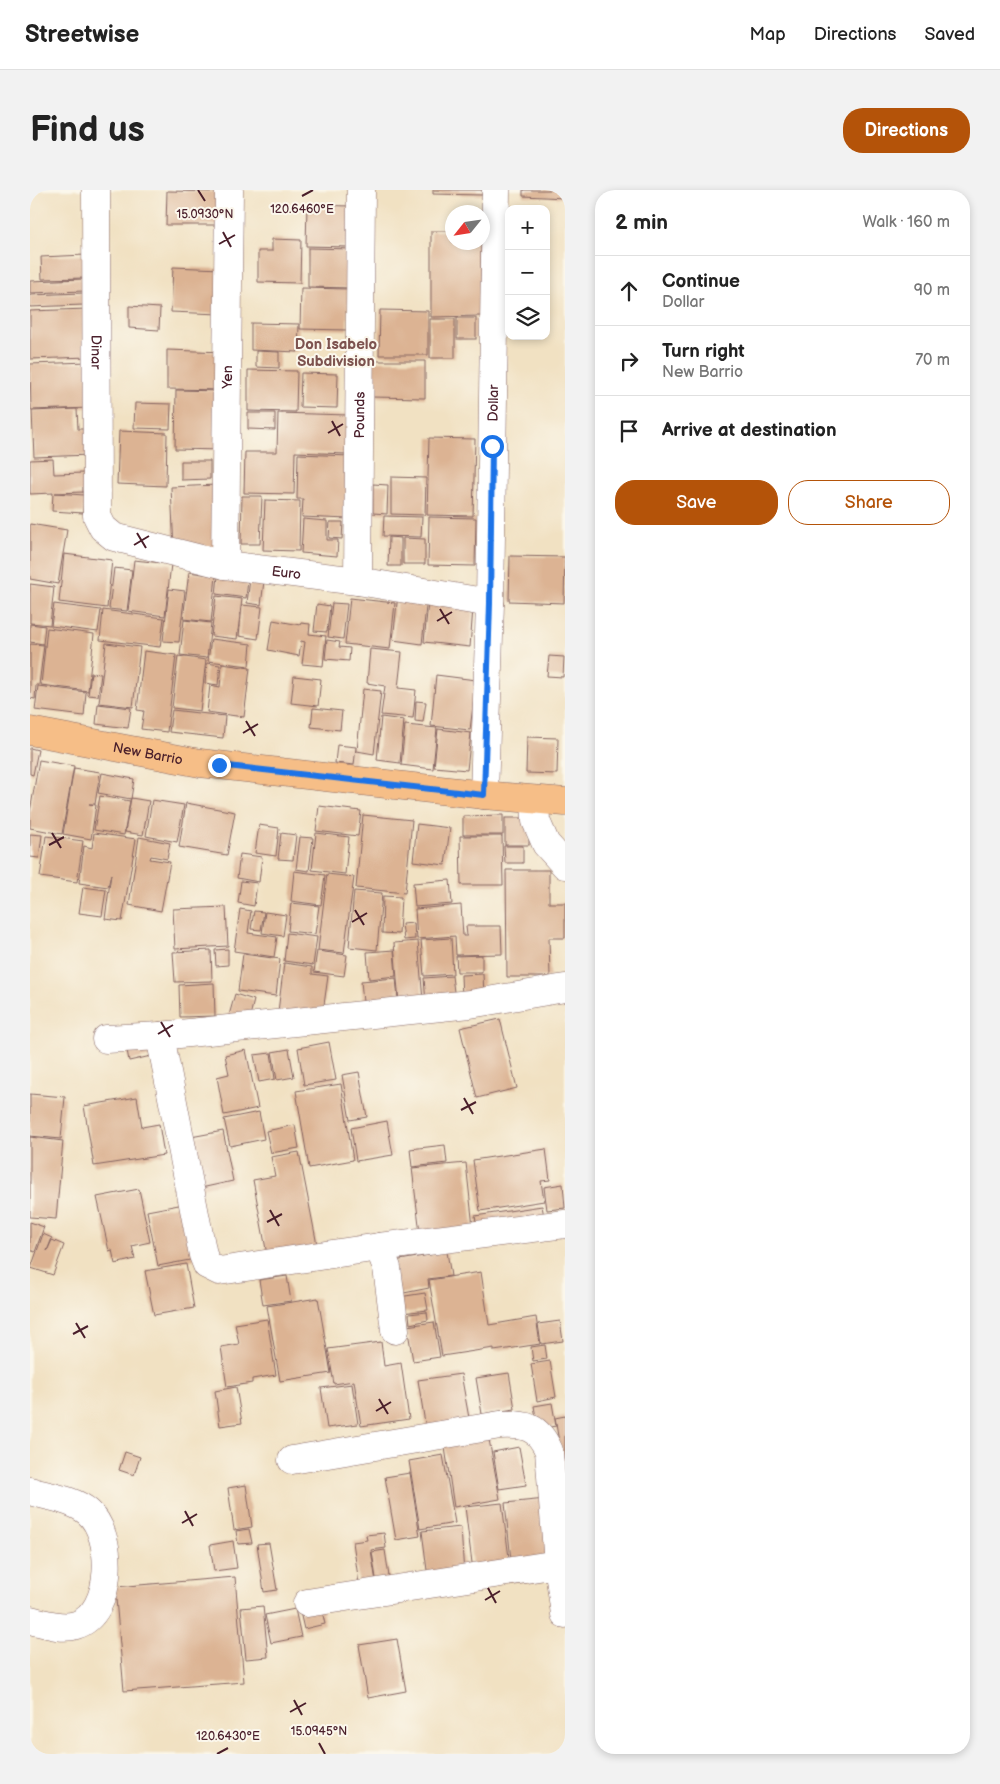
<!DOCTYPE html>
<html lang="en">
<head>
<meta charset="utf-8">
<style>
  :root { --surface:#fff; --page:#f2f2f2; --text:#222; --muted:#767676; --line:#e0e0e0; --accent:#b45309 }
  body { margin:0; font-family:"Balsamiq Sans",sans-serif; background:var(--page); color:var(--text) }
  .controls { position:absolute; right:15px; top:15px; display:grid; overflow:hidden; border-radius:10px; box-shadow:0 2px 8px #0003 }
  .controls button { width:45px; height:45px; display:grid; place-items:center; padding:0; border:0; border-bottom:1px solid var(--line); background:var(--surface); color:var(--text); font:25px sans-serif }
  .compass { position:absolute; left:415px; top:15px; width:45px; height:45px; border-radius:50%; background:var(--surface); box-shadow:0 2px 8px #0003; rotate:240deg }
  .stop { position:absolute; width:15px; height:15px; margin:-11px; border:4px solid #1a73e8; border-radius:50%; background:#fff }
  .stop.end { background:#1a73e8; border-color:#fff; box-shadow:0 1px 5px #0008 }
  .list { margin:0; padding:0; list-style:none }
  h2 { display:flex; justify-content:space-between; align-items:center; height:65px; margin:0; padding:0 20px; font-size:21px }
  h2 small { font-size:16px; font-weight:400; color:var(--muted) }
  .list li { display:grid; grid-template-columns:32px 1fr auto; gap:15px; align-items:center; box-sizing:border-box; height:70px; padding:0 20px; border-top:1px solid var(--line) }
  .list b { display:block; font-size:19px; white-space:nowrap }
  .list p { margin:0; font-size:16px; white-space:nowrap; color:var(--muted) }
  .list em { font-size:16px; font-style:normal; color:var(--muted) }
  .actions { display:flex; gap:10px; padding:15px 20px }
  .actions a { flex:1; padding:11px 0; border:1px solid var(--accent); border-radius:20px; text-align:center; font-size:18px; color:var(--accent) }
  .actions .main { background:var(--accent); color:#fff }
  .icon { flex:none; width:28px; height:28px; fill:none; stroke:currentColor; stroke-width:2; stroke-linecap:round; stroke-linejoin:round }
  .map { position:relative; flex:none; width:535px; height:1564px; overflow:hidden; border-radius:20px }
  header { display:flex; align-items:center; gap:30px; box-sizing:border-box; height:70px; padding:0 25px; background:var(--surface); border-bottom:1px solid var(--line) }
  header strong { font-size:24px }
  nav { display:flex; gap:28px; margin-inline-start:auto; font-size:18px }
  .intro { display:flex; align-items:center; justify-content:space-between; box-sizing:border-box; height:120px; padding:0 30px }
  h1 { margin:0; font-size:35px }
  .button { padding:12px 22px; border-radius:20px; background:var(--accent); color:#fff; font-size:18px; font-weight:700 }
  main { display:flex; gap:30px; padding:0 30px }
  aside { flex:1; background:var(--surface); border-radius:20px; box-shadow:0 2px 8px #0003 }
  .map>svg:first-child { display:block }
  .building { fill:#dcb393 }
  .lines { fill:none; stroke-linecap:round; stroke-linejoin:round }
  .minor-casing { stroke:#846360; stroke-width:29 }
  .major-casing { stroke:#846360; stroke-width:29 }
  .minor { stroke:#fff; stroke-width:28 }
  .major { stroke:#f6be87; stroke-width:28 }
  .route { stroke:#1a73e8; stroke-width:6 }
  .ticks { fill:none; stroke:#4a1f2b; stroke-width:2 }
  .labels { text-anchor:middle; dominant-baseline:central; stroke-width:4; stroke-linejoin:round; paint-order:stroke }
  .street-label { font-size:14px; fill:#4a1f2b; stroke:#fbf7ec }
  .neighbourhood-label { font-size:15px; font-weight:bold; fill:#7d534f; stroke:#fbf7ec }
  .ticks-label { font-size:12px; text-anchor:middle; fill:#4a1f2b; stroke:#fbf7ec; stroke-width:4; stroke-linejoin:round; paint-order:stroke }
</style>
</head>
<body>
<header>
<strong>Streetwise</strong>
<nav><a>Map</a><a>Directions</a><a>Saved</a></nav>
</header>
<div class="intro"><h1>Find us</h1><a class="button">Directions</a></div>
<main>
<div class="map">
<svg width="535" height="1564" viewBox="0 0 535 1564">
  <rect width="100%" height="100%" fill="#fbf7ec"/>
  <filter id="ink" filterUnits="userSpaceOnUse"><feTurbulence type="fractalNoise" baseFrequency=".02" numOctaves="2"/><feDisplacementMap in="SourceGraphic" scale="10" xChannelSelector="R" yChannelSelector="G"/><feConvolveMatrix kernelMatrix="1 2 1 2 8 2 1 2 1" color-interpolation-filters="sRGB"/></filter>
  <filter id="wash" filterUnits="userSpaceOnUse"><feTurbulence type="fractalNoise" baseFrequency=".0096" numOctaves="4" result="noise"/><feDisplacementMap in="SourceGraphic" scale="20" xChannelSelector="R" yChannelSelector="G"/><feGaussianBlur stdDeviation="1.12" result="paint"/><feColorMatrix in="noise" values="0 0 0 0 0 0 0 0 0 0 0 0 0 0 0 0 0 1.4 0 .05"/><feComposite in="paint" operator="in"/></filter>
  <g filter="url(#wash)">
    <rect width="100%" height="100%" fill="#f1e1c2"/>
    <g id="blocks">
      <g class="building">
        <polygon points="403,0 453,0 452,5 403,4"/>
        <polygon points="493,0 535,0 535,8 493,6"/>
        <polygon points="137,1 189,2 189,35 136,35"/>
        <polygon points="277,15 320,16 319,57 276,56"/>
        <polygon points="401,41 422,41 422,52 451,52 451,126 401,127"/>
        <polygon points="242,49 271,50 270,93 228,92 228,61 242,61"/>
        <polygon points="278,58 323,59 322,98 278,97"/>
        <polygon points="55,65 55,88 12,89 11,67"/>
        <polygon points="143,77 191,79 189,124 141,122"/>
        <polygon points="54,89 54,101 0,103 0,91"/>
        <polygon points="271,98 318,99 317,140 270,139"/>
        <polygon points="53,103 53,115 0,117 0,105"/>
        <polygon points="99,116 130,118 129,140 99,138"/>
        <polygon points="57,119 59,167 0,169 0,121"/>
        <polygon points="350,120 398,121 398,165 349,165"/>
        <rect x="427" y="128" width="19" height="21"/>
        <rect x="400" y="129" width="25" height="39"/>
        <polygon points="221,133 269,134 268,162 221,160"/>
        <polygon points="137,160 195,162 195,200 137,199"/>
        <polygon points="226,161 249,162 249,178 226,177"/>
        <polygon points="341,171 395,171 395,208 341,207"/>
        <polygon points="59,172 61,218 1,220 0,174"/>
        <polygon points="218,180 267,181 266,222 218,221"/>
        <polygon points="271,183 308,184 307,218 270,217"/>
        <polygon points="146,200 192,201 191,260 145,259"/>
        <polygon points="105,213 141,214 140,239 104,238"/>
        <polygon points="47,219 48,239 60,239 61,265 4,267 2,221"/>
        <polygon points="218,223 245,223 245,240 218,239"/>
        <polygon points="248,223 318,225 317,264 265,262 264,304 214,303 215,262 247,262"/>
        <polygon points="89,241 137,243 136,296 87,294"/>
        <polygon points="399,248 445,249 443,326 397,325"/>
        <polygon points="268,264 320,266 318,329 272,327 273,309 267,309"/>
        <polygon points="23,269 24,284 54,283 55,302 25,303 54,305 53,323 22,321 23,303 0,304 0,270"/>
        <polygon points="151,271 180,271 180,289 151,290"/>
        <polygon points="361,287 396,288 395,325 361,324"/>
        <polygon points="343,294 358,295 357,324 343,323"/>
        <polygon points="186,295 190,357 144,360 141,297"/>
        <polygon points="212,306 232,306 230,354 211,354"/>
        <polygon points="235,310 270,311 269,361 233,360"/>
        <polygon points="354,326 392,327 391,347 353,346"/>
        <polygon points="399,327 446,328 445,376 398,375"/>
        <polygon points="273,329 297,331 297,350 308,350 307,366 271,363"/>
        <polygon points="300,332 313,332 312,349 299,348"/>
        <polygon points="0,334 37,340 28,394 0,389"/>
        <polygon points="359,347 371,348 371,376 358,376"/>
        <polygon points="373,348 395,349 395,374 373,374"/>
        <polygon points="34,364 82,370 77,418 29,412"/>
        <polygon points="480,366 535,367 534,413 479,411"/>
        <polygon points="104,370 141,374 135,426 98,421"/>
        <polygon points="84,378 102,380 97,421 79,419"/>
        <polygon points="189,378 219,381 216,408 186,404"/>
        <polygon points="159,382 186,386 181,432 153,429"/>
        <polygon points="220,389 234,391 231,415 217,413"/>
        <polygon points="0,394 24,397 20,435 0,433"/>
        <polygon points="139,399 155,401 149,452 133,451"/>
        <polygon points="368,404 397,407 392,454 363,450"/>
        <polygon points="186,406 212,409 207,449 181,446"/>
        <polygon points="320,408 365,413 360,459 315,454"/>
        <polygon points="302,413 317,414 313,449 298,447"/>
        <polygon points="398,413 443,418 440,457 394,452"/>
        <polygon points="24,414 71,420 68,442 21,436"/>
        <polygon points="287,414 300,416 297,442 284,441"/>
        <polygon points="212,415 232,417 228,449 209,446"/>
        <polygon points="73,420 134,428 130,457 70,450"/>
        <polygon points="154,430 181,433 177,468 150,465"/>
        <polygon points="243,430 270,435 271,433 280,434 279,444 296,446 293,476 272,474 275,452 271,451 269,466 238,460"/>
        <polygon points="0,434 15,436 13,454 0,452"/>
        <polygon points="17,438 64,444 58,501 11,495"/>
        <polygon points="181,449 221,454 219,476 178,471"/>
        <polygon points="297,450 310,452 309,457 320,458 319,471 295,469"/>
        <polygon points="76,453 110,457 103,517 69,513"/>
        <polygon points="0,454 14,455 9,495 6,495 5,509 0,508"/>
        <polygon points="340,459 372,462 368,498 386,500 383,528 351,525 355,496 337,493"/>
        <polygon points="114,461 146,465 137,542 111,539 114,521 107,520"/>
        <polygon points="148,466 176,470 170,521 142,518"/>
        <polygon points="519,466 534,467 533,487 517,486"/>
        <polygon points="177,473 190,475 188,495 175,493"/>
        <polygon points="192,474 220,478 214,527 177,522 180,495 190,497"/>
        <polygon points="61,483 71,484 68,506 58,505"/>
        <polygon points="406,485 446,490 440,540 401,536"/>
        <polygon points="264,486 291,489 288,516 261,513"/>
        <polygon points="8,496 56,502 54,526 5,520"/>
        <polygon points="333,499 351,501 344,564 327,561"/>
        <polygon points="386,511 396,512 393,532 385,531"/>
        <polygon points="68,514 101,518 98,538 66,534"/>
        <polygon points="283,518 312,521 310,540 281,537"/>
        <polygon points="142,520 195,526 193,548 139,542"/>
        <polygon points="351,527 374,530 370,573 347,570"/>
        <polygon points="375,535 407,538 403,579 371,575"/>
        <polygon points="408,539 441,543 437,580 404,577"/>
        <polygon points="497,547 528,548 527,584 496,583"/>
        <polygon points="307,555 326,557 324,575 305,573"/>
        <polygon points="0,558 8,560 3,585 0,584"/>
        <polygon points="9,570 44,576 32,644 0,638 0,622"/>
        <polygon points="44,578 70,582 65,614 59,614 66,615 61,649 33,644"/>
        <polygon points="72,583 104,589 101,609 68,603"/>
        <polygon points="70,606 100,611 94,645 64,640"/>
        <polygon points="101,608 119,611 113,645 95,642"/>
        <polygon points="122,610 154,615 147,652 116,646"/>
        <polygon points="156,613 205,622 197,665 149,657"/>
        <polygon points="289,616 331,621 328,646 286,641"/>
        <polygon points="333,625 382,630 375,703 326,698"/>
        <polygon points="473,625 473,645 433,645 433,626"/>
        <rect x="475" y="628" width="24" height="27"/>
        <polygon points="387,634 420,638 415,675 383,671"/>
        <polygon points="229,635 249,638 246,666 225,663"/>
        <polygon points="64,643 106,649 92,731 75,729 81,684 78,697 49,693 54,656 62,658"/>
        <polygon points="251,643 266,645 263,670 248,669"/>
        <polygon points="286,643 319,647 315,684 282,680"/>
        <polygon points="0,644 12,645 9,668 0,667"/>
        <polygon points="16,646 53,651 47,692 10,687"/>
        <polygon points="430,646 472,646 473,695 431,695"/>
        <polygon points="109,647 140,653 137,669 121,666 120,669 140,672 131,721 99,715"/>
        <polygon points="270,647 283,648 279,681 266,679"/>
        <polygon points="474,656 493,656 493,673 475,673"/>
        <polygon points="210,664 232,667 229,692 207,688"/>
        <polygon points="476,680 519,680 519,713 535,713 535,748 519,748 520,787 477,787"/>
        <polygon points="264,681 295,685 291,715 261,711"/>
        <polygon points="297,684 324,687 314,763 288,760"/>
        <polygon points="420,690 422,714 385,717 383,693"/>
        <polygon points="211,691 227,693 224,716 208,713"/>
        <polygon points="53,697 76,700 72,726 49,723"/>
        <polygon points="324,701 352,703 347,760 319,757"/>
        <polygon points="353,706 371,707 369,744 352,743"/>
        <polygon points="261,713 289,716 285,744 258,741"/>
        <polygon points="431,715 433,746 437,746 436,736 471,736 472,764 426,765 425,746 387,749 385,719"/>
        <polygon points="196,717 198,756 145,759 143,719"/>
        <polygon points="210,719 221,721 218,743 247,747 244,767 204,761"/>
        <polygon points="224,721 234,722 231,740 221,739"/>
        <polygon points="235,722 256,725 253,746 232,743"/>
        <polygon points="384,733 385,749 374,750 372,734"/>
        <polygon points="257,743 287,747 283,775 254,771"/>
        <polygon points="421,748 423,784 394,786 391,750"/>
        <polygon points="388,751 393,811 369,813 364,753"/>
        <polygon points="198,759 198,775 186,776 185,760"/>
        <polygon points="181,760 182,791 145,792 143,762"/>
        <polygon points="364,760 366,786 339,789 337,762"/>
        <polygon points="287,761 317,765 314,786 284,782"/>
        <polygon points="213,764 250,769 246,806 208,801"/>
        <polygon points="452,765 452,782 427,782 426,766"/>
        <polygon points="254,773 282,777 282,784 298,786 293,822 248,822"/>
        <polygon points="453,784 454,806 432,807 431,785"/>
        <polygon points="422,786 425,810 396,813 394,788"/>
        <polygon points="366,788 368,809 333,812 331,791"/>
        <polygon points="184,793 185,826 150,827 149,795"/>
        <polygon points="205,804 224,810 218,834 198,829"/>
        <polygon points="470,829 487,898 447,908 430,838"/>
        <polygon points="299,852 306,890 274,895 268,858"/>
        <polygon points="119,856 121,866 99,871 97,860"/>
        <polygon points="259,859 264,887 247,890 242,862"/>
        <polygon points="216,860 228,918 194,925 187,887 199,884 195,865"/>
        <polygon points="241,863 245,889 229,892 224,865"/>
        <polygon points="329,882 337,927 320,930 312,885"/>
        <polygon points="311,894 323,970 279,978 266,901"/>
        <polygon points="0,904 35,907 31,949 0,946"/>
        <polygon points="107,907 112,937 129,934 134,965 64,976 54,916"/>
        <polygon points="229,922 234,949 200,956 194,929"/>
        <polygon points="357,931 363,965 326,971 321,938"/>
        <polygon points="265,935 269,958 241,963 236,941"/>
        <polygon points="193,941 203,991 171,998 161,947"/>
        <polygon points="0,947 33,951 26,1029 0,1027"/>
        <polygon points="415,955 417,973 382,977 380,959"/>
        <polygon points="516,959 520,990 511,991 514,1011 450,1021 443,970"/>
        <polygon points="269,962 288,1060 238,1070 223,990 245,986 241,967"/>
        <polygon points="436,973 443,1037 390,1043 382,978"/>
        <polygon points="533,994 535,1018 517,1020 514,997"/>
        <polygon points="109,999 120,1052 102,1056 105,1069 85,1074 82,1060 79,1061 67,1007"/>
        <polygon points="154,1014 165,1069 128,1076 117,1021"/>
        <polygon points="512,1016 515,1032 448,1042 445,1026"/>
        <polygon points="0,1032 14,1037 5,1062 0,1060"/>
        <polygon points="13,1044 22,1048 17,1061 22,1050 34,1055 23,1085 1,1078"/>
        <polygon points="417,1062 421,1086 398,1089 399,1098 369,1104 364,1071"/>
        <polygon points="156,1074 164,1118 124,1125 115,1081"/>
        <polygon points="451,1082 459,1135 506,1127 510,1154 464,1161 464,1158 412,1166 399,1090"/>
        <polygon points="257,1086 261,1111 233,1115 229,1090"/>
        <polygon points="395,1103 398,1120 372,1123 369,1107"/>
        <polygon points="288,1108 301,1183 250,1191 237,1116"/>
        <polygon points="397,1122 398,1130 380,1134 379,1124"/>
        <polygon points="237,1129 246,1185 222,1189 222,1193 197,1197 191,1157 209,1154 205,1134"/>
        <polygon points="530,1131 533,1151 511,1154 508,1134"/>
        <polygon points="404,1132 410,1167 383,1171 377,1136"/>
        <polygon points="351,1152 354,1176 371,1173 379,1229 331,1236 324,1191 304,1194 298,1159"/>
        <polygon points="515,1155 517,1169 503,1171 501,1157"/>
        <polygon points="520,1171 526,1207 507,1211 501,1174"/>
        <polygon points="479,1183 485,1219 452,1224 446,1188"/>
        <polygon points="431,1184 439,1228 396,1239 388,1190"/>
        <polygon points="322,1194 328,1234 297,1238 291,1198"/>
        <polygon points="206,1197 212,1233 190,1236 185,1201"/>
        <polygon points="522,1213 526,1236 508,1239 504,1216"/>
        <polygon points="535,1226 535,1269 532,1270 525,1228"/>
        <polygon points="458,1244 470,1309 424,1317 414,1251"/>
        <polygon points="489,1257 496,1295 469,1299 463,1262"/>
        <polygon points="95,1262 110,1267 104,1285 89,1280"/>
        <polygon points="413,1265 425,1333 390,1339 379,1271"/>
        <polygon points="380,1283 390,1346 366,1350 355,1287"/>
        <polygon points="216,1295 222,1337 204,1340 198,1298"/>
        <polygon points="516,1309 523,1366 481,1370 475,1313"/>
        <polygon points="472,1313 480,1376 443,1381 435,1317"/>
        <polygon points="431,1337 434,1385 398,1388 392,1341"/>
        <polygon points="219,1339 222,1353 208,1354 206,1341"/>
        <polygon points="354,1343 356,1358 341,1360 346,1392 329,1394 323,1352 337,1350 336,1345"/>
        <polygon points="203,1351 207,1378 184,1381 180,1355"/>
        <polygon points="239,1353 247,1400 234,1402 227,1354"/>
        <polygon points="355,1360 360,1393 347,1395 342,1362"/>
        <polygon points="205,1387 214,1492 94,1501 85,1397"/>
        <polygon points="233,1416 238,1467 216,1469 211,1418"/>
        <polygon points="291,1417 295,1434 274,1439 270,1422"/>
        <polygon points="265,1419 271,1447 241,1453 235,1425"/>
        <polygon points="367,1449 376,1501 338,1508 329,1455"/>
      </g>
    </g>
  </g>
  <g filter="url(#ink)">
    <use href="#blocks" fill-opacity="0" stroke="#846360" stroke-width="1"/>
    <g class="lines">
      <g class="minor-casing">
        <g id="minor">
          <path id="s1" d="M66 0 67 326 73 338 84 347 195 375 328 391 460 413"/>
          <path id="s2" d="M195 375 199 0"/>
          <path id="s3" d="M328 391 331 0"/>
          <path id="s4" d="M454 605 460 413 466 0"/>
          <polyline points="505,610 506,631 516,654 535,675"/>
          <polyline points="130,846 173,1065 177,1075 189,1081 349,1057 535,1034"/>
          <polyline points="76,849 130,846 440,814 535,798"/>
          <polyline points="349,1057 357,1078 365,1140"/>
          <path d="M262 1270 470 1235C496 1234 508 1236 519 1261L528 1374 535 1424"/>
          <path d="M0 1301C18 1307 43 1309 58 1322 85 1345 84 1423 46 1435 32 1440 14 1433 0 1430"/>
          <polyline points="277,1413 528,1374"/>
        </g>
      </g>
      <g class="major-casing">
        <g id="major">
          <path id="s5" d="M0 541 170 573 454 605 535 612"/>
        </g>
      </g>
      <use href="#minor" class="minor"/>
      <use href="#major" class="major"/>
    </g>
  </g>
  <g class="lines" filter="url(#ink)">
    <polyline class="route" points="189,575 454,605 460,413 462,256"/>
  </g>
  <path class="ticks" d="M168 0 175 11M272 6 283 0M193 42 201 57M189 54 205 45M302 231 310 246M298 243 313 234M107 343 116 358M104 355 119 346M410 419 419 434M407 431 422 422M216 531 225 546M213 543 228 534M22 643 31 658M19 655 34 647M325 720 334 735M322 732 337 723M131 832 140 847M128 844 143 835M434 908 443 924M431 920 446 912M240 1020 249 1036M237 1032 252 1024M46 1133 55 1148M43 1144 58 1136M349 1209 358 1224M346 1221 361 1212M155 1321 163 1336M152 1333 167 1324M458 1398 466 1413M455 1410 470 1401M264 1510 272 1525M260 1522 276 1513M289 1553 295 1564M187 1564 198 1558"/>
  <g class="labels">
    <g class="street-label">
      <text stroke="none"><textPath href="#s1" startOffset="162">Dinar</textPath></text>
      <text stroke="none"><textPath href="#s2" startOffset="188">Yen</textPath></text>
      <text stroke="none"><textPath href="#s4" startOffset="392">Dollar</textPath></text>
      <text stroke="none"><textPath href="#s3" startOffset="166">Pounds</textPath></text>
      <text stroke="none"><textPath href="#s1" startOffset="530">Euro</textPath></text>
      <text stroke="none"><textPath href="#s5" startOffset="120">New Barrio</textPath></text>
    </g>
    <g class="neighbourhood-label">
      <text x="306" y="154">Don Isabelo<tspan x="306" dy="17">Subdivision</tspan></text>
    </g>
  </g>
  <g class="ticks-label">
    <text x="272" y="23">120.6460°E</text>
    <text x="175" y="28">15.0930°N</text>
    <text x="289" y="1545">15.0945°N</text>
    <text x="198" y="1550">120.6430°E</text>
  </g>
</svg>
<div class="controls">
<button>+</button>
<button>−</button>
<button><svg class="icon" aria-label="layers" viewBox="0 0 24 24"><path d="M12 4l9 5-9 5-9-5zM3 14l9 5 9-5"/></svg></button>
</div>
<svg class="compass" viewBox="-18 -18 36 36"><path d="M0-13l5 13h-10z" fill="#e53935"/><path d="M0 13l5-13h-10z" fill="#767676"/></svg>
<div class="stop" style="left:462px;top:256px"></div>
<div class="stop end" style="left:189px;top:575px"></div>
</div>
<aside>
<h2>2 min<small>Walk · 160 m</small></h2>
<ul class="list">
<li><svg class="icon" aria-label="ahead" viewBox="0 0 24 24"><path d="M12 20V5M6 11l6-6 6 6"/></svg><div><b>Continue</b><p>Dollar</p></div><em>90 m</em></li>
<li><svg class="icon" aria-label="right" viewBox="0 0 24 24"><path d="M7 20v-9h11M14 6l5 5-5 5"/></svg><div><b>Turn right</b><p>New Barrio</p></div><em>70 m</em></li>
<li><svg class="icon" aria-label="arrive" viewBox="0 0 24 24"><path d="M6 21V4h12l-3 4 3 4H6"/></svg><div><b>Arrive at destination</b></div></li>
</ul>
<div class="actions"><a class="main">Save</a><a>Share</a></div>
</aside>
</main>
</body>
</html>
